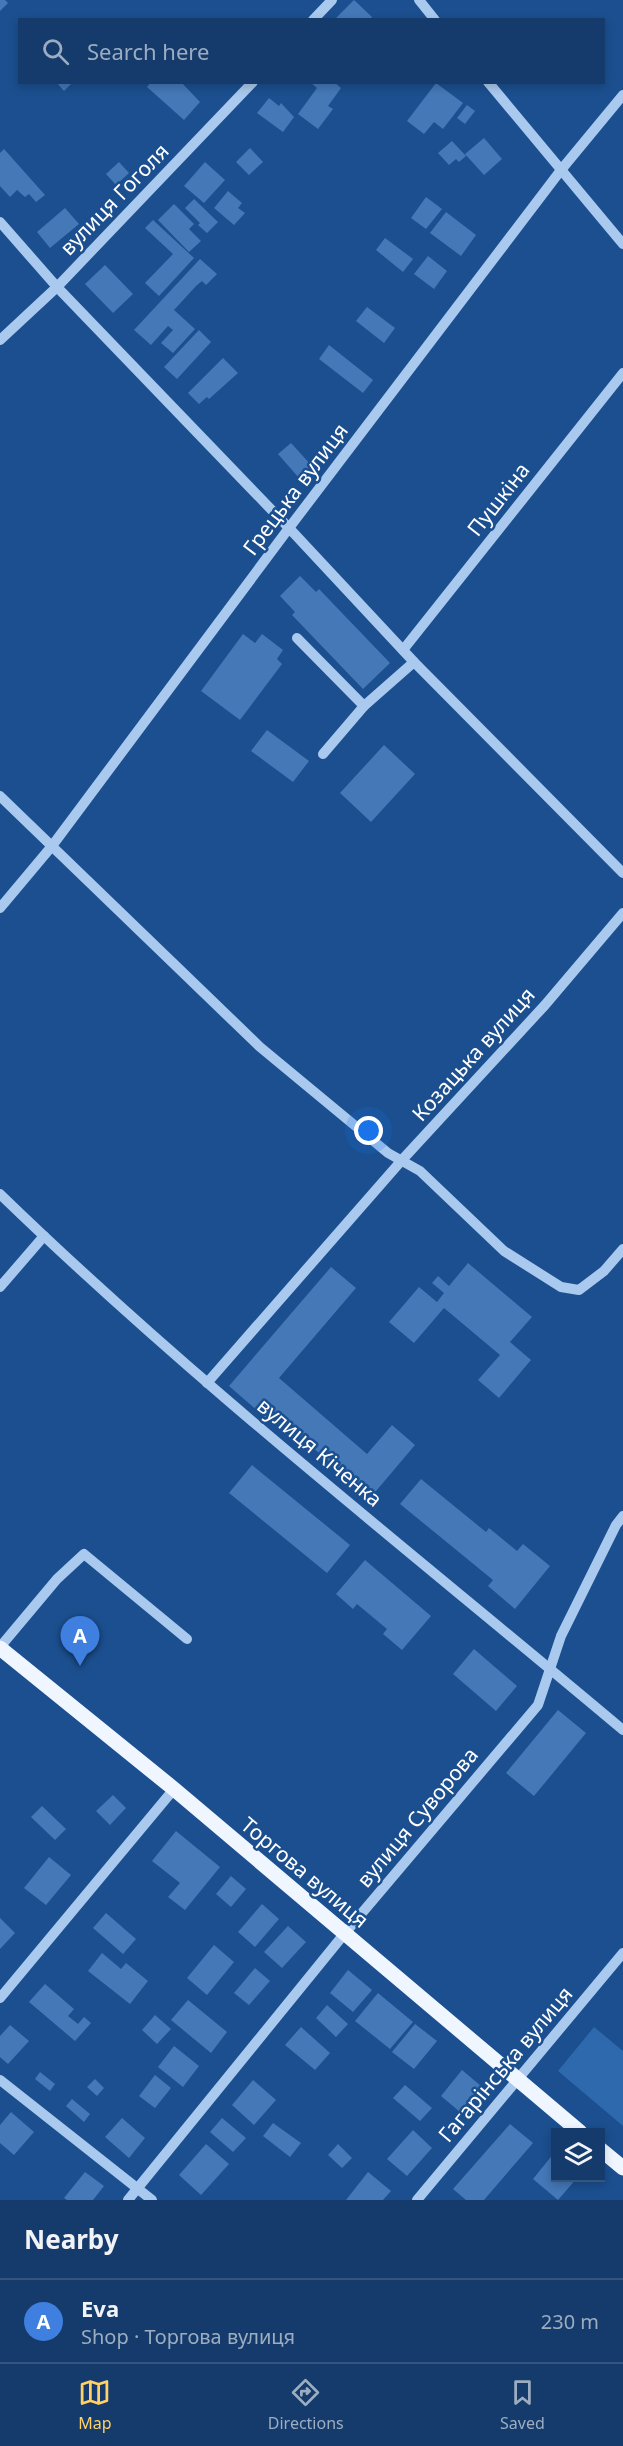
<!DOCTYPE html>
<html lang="en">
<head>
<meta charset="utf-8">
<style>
  :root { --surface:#143b6b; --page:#214673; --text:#f1f3f6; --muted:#9dadc1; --line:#33557e; --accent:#ffd166 }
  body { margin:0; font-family:"Noto Sans",sans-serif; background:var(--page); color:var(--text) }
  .controls { position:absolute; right:18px; bottom:18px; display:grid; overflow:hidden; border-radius:0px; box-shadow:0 3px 9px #0003 }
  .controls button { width:54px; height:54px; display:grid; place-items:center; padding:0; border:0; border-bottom:2px solid var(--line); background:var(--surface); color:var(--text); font:30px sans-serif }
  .you { position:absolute; left:369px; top:1131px; width:21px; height:21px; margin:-15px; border:4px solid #fff; border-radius:50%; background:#1a73e8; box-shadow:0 0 0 9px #1a73e833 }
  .badge { display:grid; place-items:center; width:39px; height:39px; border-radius:50%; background:var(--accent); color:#fff; font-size:20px; font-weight:700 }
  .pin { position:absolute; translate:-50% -50px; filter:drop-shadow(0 2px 3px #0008) }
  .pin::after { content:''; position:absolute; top:32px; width:21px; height:18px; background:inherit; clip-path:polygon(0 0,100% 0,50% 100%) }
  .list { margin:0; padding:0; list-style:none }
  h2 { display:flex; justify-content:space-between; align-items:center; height:78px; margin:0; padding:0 24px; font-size:26px }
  h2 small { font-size:20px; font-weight:400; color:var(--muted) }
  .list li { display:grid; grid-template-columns:39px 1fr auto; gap:18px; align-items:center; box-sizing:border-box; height:84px; padding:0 24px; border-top:2px solid var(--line) }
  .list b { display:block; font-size:22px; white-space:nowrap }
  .list p { margin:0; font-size:20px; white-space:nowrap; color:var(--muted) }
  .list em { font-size:20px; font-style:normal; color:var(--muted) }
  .icon { flex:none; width:33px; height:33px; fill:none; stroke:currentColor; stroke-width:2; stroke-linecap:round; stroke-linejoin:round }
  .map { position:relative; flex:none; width:623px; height:2200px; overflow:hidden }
  .search { position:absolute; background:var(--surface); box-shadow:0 3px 9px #0003; left:18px; right:18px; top:18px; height:66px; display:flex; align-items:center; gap:15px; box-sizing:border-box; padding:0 21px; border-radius:0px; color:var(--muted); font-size:22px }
  .sheet { height:162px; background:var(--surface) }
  nav { display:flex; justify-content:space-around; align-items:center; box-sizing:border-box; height:84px; border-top:2px solid var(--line); background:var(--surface); font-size:16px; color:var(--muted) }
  nav a { display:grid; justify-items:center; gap:3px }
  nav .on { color:var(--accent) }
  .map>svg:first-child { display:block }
  .green { fill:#2e69ad }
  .building { fill:#4478b7 }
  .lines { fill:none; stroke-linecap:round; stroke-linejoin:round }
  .minor { stroke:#a9c9ee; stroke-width:10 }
  .major { stroke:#f0f6ff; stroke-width:15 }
  .labels { text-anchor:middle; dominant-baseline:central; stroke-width:5; stroke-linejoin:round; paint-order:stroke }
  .street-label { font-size:21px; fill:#fff; stroke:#1b4f8f }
</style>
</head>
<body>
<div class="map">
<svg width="623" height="2200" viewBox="0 0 623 2200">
  <rect width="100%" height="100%" fill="#1b4f8f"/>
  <polygon class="green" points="594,2027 623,2051 623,2126 558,2071"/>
  <g class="building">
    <polygon points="0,0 5,0 8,3 0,11"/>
    <polygon points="354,0 372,17 369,20 334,20"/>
    <polygon points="56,82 73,82 64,91"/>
    <polygon points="151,82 181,82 200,102 184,120 147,87"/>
    <polygon points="310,82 334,82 341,88 328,106 333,109 318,129 298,114 317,88"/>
    <polygon points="436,83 463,103 443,129 434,122 424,134 407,121"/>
    <polygon points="269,98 279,106 281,103 294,117 283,132 257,113"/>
    <polygon points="467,105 475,111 465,124 457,118"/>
    <polygon points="484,138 502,159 484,175 465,154"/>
    <polygon points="452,141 466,156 459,162 456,159 449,165 438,153"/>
    <polygon points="250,148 263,162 249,175 236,162"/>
    <polygon points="4,149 45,195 36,202 29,194 25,197 17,190 10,197 0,186 0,153"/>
    <polygon points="119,162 129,173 116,185 106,174"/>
    <polygon points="205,162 225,180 204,203 184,186"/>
    <polygon points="228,191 242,203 238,208 245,213 234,225 214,208"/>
    <polygon points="426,197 442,209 426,229 411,218"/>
    <polygon points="194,199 218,222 207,233 198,225 200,223 185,208"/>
    <polygon points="174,204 194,224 189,229 201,241 189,252 158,220"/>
    <polygon points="65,208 79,224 50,248 37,232"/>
    <polygon points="446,212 476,235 461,256 430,233"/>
    <polygon points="153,220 194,258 159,296 145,283 173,254 145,228"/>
    <polygon points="385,238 413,259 403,272 376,250"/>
    <polygon points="428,256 447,271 434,289 414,274"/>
    <polygon points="200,259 217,274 206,285 202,281 196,286 174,310 195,329 173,353 161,343 173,330 168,326 151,345 134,330"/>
    <polygon points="105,265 133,294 113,313 85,284"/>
    <polygon points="367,307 395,328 384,343 356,321"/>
    <polygon points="199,330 211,342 177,379 164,367"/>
    <polygon points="329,345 373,380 363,393 319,359"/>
    <polygon points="223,358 238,373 209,399 207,397 199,404 188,393"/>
    <polygon points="291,443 312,466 299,478 278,454"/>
    <polygon points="300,576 316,592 319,589 390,663 363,689 292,615 295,612 280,596"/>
    <polygon points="243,634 255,643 262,634 283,650 277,659 282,664 240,720 201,691"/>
    <polygon points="267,730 309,761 293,782 251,751"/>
    <polygon points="384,745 415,774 371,822 340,793"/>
    <polygon points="468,1263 532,1317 510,1342 531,1360 499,1398 478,1380 500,1355 444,1308 414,1343 389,1322 419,1287 437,1302 444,1293 432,1283 438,1276 449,1286"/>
    <polygon points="331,1267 356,1288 279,1378 367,1454 392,1425 415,1445 371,1497 273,1414 268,1420 229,1386"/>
    <polygon points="252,1465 350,1545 327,1573 229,1493"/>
    <polygon points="421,1479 486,1532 489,1528 517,1551 523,1544 550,1566 515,1609 488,1586 493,1580 400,1504"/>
    <polygon points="365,1560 431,1616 402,1650 383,1634 387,1629 357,1604 353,1609 336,1594"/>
    <polygon points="474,1649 517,1686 496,1711 453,1674"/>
    <polygon points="558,1710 586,1733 534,1796 506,1773"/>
    <polygon points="113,1795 126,1808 110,1825 96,1811"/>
    <polygon points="42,1806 66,1829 55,1840 31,1817"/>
    <polygon points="176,1831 220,1867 185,1910 168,1897 180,1883 152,1861"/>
    <polygon points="49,1857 71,1875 46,1905 24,1888"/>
    <polygon points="231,1876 246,1889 231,1907 216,1894"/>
    <polygon points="262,1904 279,1919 255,1947 238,1932"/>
    <polygon points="106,1913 136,1939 123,1954 93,1928"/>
    <polygon points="0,1918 15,1933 0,1949"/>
    <polygon points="288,1926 306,1942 282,1968 264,1952"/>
    <polygon points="214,1945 234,1962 207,1995 187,1978"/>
    <polygon points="102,1953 121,1969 126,1963 148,1981 130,2004 88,1971"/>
    <polygon points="255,1968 270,1981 249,2005 234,1993"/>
    <polygon points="348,1970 372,1990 353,2012 330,1993"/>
    <polygon points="45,1984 74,2009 68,2016 78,2024 84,2017 91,2023 75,2041 29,2002"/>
    <polygon points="378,1993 413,2022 390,2049 355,2021"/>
    <polygon points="188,2000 227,2032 211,2053 171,2020"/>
    <polygon points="327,2005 348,2024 336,2037 316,2018"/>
    <polygon points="155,2015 171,2029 157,2044 142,2030"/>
    <polygon points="415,2024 437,2041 414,2069 392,2052"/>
    <polygon points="10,2025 29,2041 8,2064 0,2057 0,2036"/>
    <polygon points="301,2027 330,2053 315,2070 285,2045"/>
    <polygon points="174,2046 199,2066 183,2087 158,2067"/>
    <polygon points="462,2070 481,2086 460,2112 441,2096"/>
    <polygon points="40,2072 55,2084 50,2091 35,2079"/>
    <polygon points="155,2075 171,2088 155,2108 139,2096"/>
    <polygon points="95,2079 104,2088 97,2096 87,2087"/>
    <polygon points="253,2080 276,2100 254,2125 232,2105"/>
    <polygon points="405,2085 432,2108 420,2121 393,2098"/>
    <polygon points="72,2099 90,2114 84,2122 66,2106"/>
    <polygon points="11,2112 34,2132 14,2155 0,2143 0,2125"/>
    <polygon points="122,2118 145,2138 129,2158 105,2137"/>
    <polygon points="222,2118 246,2138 233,2152 210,2132"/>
    <polygon points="273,2123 301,2143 290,2157 263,2136"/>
    <polygon points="510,2124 533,2143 484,2200 466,2200 453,2189"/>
    <polygon points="413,2130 432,2148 407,2176 387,2159"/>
    <polygon points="206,2144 229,2164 201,2195 179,2175"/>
    <polygon points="338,2144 352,2158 342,2168 328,2155"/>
    <polygon points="554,2153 555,2178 577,2178 558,2200 533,2179"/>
    <polygon points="85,2172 104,2186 93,2200 67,2200 64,2198"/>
    <polygon points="368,2172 391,2191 383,2200 346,2200"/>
  </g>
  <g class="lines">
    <g class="minor">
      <polyline points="419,0 435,20"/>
      <polyline points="313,20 332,0"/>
      <polyline points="488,82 623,244"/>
      <polyline points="0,222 57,287 289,528 414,662 623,873"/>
      <polyline points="0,340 57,287 253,82"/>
      <polyline points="297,638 364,706"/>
      <polyline points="403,650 623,373"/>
      <polyline points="323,754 364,706 414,662"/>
      <polyline points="0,796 260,1047 388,1153 420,1171 504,1251 561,1287 579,1290 604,1271 623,1249"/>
      <polyline points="0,908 52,846 289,528 561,170 623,95"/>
      <path d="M0 1194C197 1385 414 1554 623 1730"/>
      <polyline points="0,1287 44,1236"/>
      <polyline points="207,1383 402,1160 545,1005 623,913"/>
      <polyline points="0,1647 57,1579 84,1554 187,1639"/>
      <polyline points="0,1998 174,1789"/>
      <polyline points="0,2080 152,2200"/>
      <polyline points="128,2200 345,1933 538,1705 561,1636 616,1525 623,1516"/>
      <polyline points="417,2200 623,1953"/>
    </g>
    <g class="major">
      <polyline points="0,1648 174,1789 580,2132"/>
      <polyline points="600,2149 623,2168"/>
    </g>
  </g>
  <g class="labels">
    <g class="street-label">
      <text transform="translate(114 199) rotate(-46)">вулиця Гоголя</text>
      <text transform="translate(295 489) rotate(-53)">Грецька вулиця</text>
      <text transform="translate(498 499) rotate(-52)">Пушкіна</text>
      <text transform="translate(473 1054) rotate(-48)">Козацька вулиця</text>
      <text transform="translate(320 1452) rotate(40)">вулиця Кіченка</text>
      <text transform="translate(417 1817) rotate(-50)">вулиця Суворова</text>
      <text transform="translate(305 1872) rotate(40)">Торгова вулиця</text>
      <text transform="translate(505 2064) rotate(-50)">Гагарінська вулиця</text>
    </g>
  </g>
</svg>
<div class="controls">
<button><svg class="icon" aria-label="layers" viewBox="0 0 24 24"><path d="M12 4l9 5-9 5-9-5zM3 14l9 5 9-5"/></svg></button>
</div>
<div class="you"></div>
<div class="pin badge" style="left:80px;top:1666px;background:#3f7fe0">A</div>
<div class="search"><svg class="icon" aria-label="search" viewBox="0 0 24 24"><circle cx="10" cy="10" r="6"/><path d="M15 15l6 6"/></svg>Search here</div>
</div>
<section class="sheet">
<h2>Nearby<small></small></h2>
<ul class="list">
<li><span class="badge" style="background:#3f7fe0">A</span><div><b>Eva</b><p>Shop · Торгова вулиця</p></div><em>230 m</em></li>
</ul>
</section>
<nav>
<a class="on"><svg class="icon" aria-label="map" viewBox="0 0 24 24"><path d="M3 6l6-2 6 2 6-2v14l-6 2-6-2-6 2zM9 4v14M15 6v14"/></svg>Map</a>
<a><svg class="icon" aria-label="directions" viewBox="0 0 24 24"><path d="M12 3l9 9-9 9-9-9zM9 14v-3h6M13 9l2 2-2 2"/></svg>Directions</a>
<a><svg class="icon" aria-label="saved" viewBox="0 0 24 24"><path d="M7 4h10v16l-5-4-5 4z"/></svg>Saved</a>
</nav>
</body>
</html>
